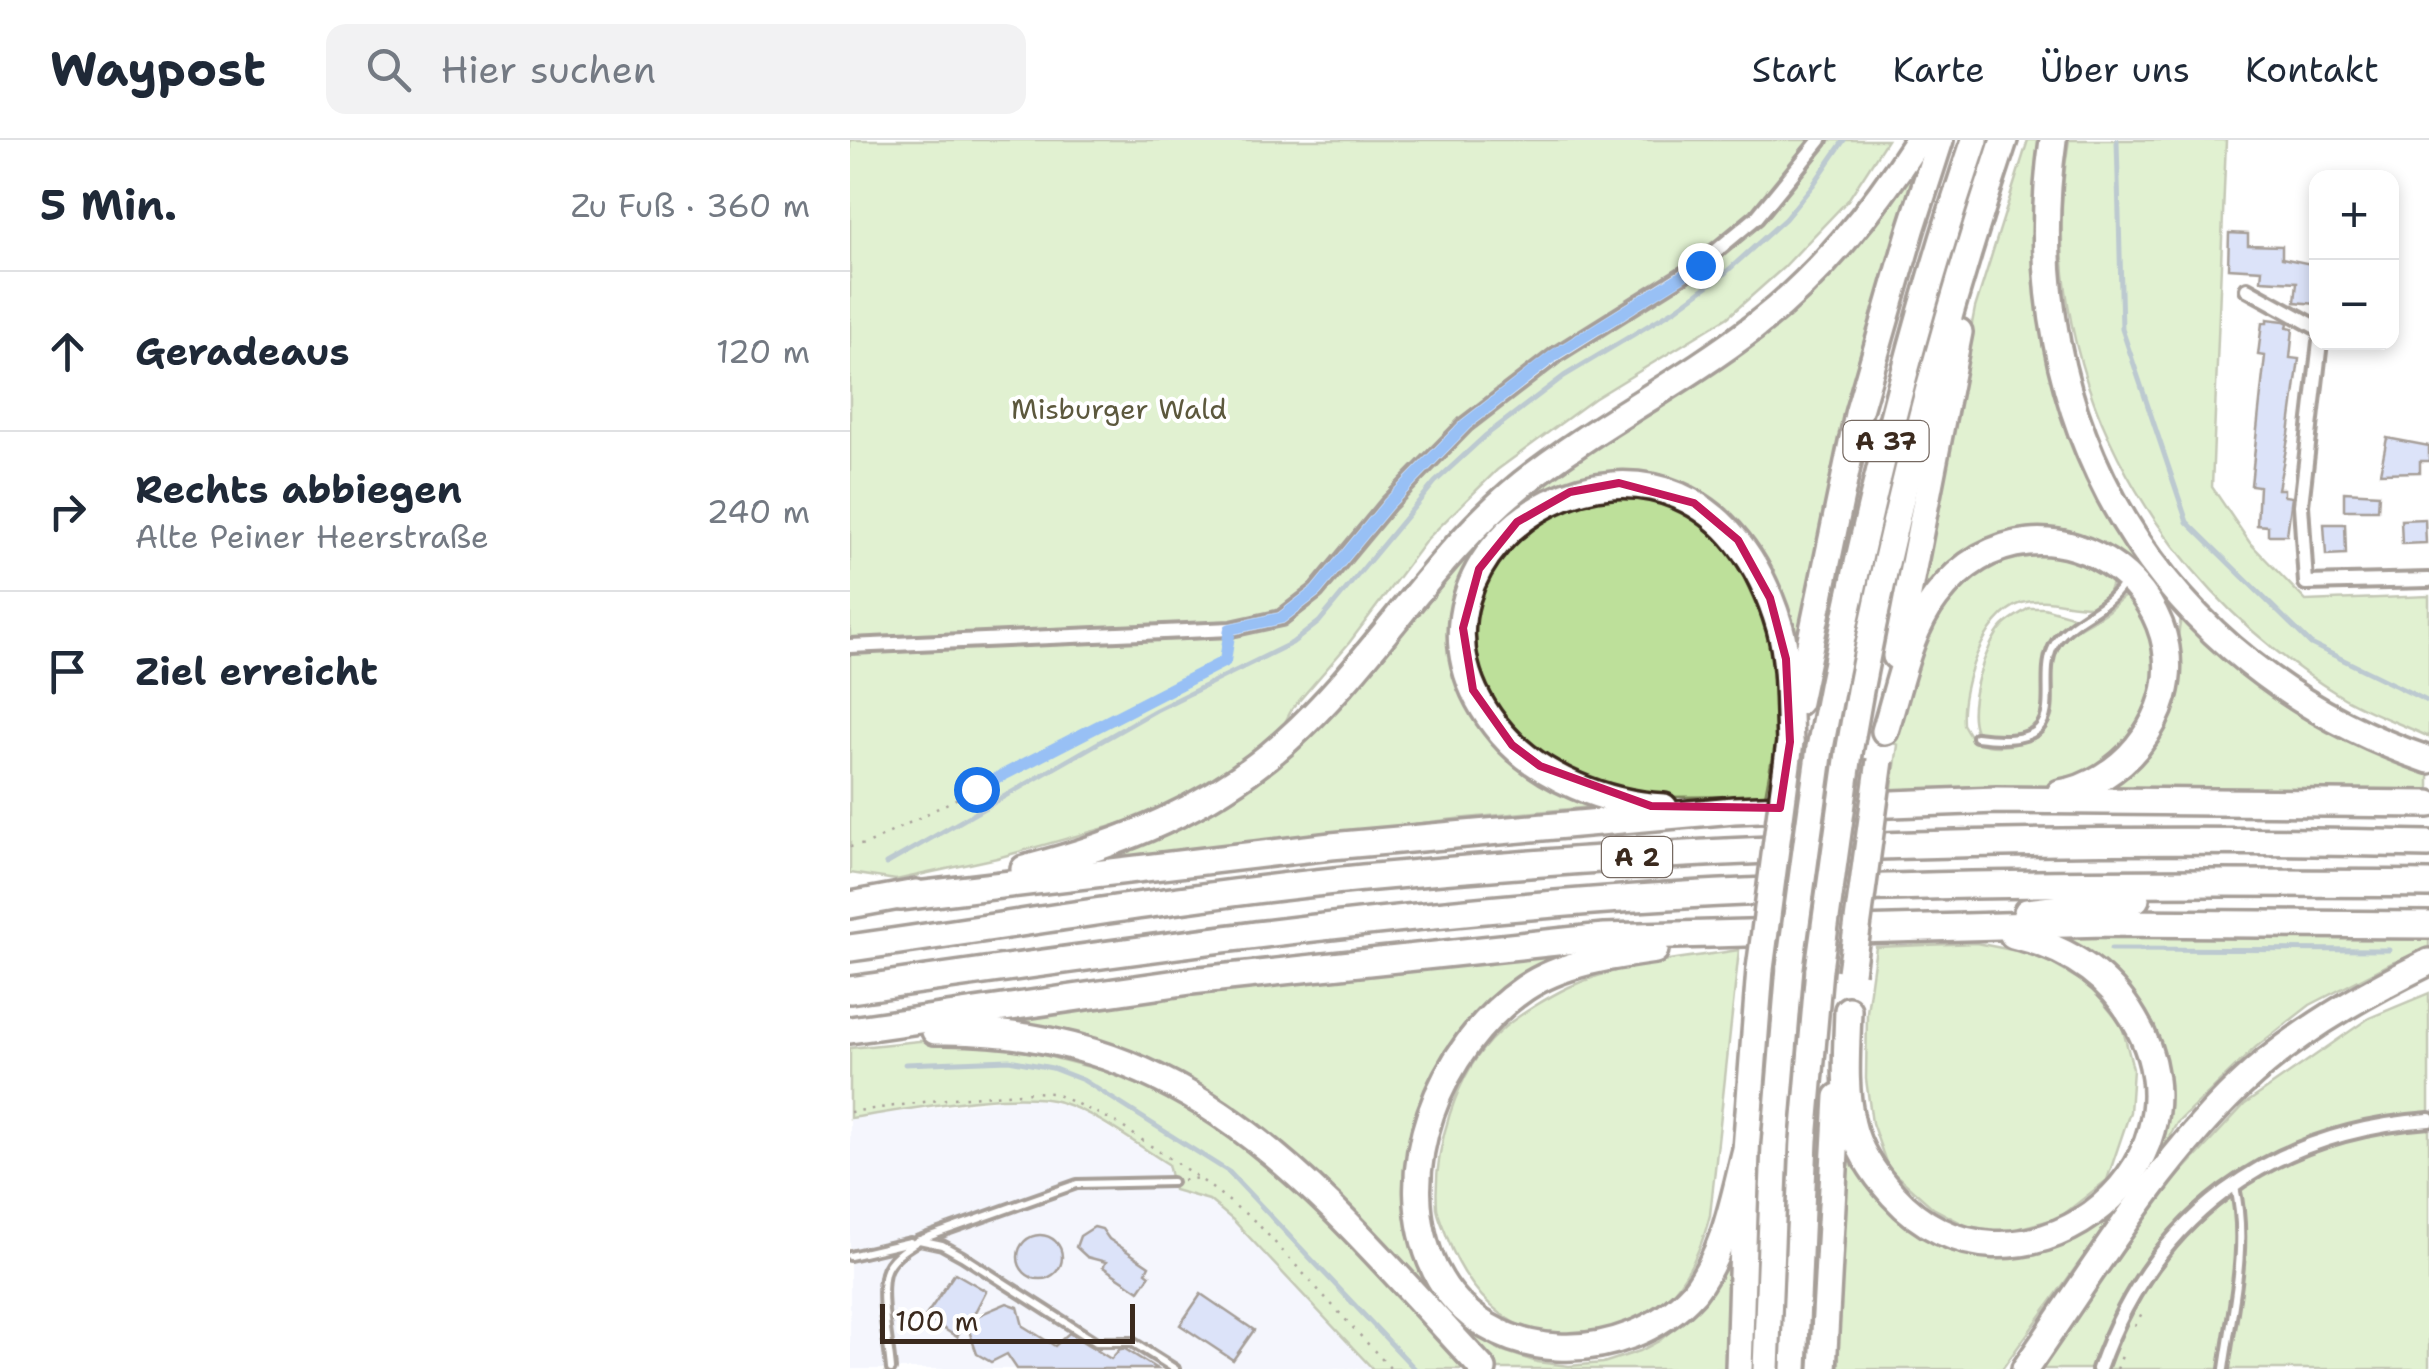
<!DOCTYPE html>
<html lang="de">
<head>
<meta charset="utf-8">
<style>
  :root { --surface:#fff; --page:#f2f2f3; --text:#1f2937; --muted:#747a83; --line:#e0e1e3 }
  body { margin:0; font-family:"Shantell Sans",sans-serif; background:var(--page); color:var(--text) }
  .controls { position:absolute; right:30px; top:30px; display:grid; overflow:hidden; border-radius:20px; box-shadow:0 5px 15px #0003 }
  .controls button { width:90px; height:90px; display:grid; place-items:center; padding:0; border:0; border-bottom:2px solid var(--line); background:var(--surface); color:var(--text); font:50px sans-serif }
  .scale { position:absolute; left:30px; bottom:25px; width:255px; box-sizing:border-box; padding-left:10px; border:5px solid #3b2a1e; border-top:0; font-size:28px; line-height:35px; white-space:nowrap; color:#3b2a1e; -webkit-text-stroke:8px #fff; paint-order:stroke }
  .stop { position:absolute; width:30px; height:30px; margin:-22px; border:8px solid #1a73e8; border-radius:50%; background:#fff }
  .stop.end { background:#1a73e8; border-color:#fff; box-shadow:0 2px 10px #0008 }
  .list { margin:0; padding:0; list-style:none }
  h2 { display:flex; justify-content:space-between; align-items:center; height:130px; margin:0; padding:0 40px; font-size:42px }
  h2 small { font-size:32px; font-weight:400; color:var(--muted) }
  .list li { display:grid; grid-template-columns:65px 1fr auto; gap:30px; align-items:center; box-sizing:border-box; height:160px; padding:0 40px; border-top:2px solid var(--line) }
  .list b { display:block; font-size:38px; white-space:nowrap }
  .list p { margin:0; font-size:32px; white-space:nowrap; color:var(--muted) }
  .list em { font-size:32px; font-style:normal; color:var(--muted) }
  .icon { flex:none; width:55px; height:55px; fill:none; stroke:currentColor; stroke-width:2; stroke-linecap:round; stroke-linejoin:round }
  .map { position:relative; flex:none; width:1579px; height:1229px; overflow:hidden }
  header { display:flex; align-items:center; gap:60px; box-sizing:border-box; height:140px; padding:0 50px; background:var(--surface); border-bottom:2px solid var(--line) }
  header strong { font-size:48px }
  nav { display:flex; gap:55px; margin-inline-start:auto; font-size:35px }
  .search { width:700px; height:90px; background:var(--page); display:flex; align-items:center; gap:25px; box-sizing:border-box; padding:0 35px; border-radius:20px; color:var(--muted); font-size:38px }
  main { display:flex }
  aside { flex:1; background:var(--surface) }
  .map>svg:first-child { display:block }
  .built { fill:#e8ecfb }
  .green { fill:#bde09a; stroke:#7c855c; stroke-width:2.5 }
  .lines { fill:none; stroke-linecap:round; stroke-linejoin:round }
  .stream { stroke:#6b8898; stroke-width:5 }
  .building { fill:#b2c1f1; stroke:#3b2a1e; stroke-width:2.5 }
  .lane-casing { stroke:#3b2a1e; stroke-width:14 }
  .street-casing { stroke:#3b2a1e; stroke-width:20 }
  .highway-casing { stroke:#3b2a1e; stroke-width:32 }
  .path { stroke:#3b2a1e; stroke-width:2.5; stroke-dasharray:2.5 8; stroke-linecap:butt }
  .lane { stroke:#fff; stroke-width:6 }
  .street { stroke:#fff; stroke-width:12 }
  .highway { stroke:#fff; stroke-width:25 }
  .highway-bridge-casing { stroke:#3b2a1e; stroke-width:32; stroke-linecap:butt }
  .highway-bridge { stroke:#fff; stroke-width:25 }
  .route { stroke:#1a73e8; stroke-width:12 }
  .marked { fill:none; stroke:#c2185b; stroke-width:8; stroke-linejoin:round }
  .labels { text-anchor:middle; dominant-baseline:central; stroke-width:8; stroke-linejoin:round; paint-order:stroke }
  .shield { fill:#fff; stroke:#766a62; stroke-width:2.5 }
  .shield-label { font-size:25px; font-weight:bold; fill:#3b2a1e }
  .park-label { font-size:28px; fill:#5c583d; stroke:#fff }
</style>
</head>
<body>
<header>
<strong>Waypost</strong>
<div class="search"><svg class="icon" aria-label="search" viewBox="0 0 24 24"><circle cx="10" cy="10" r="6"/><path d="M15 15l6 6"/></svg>Hier suchen</div>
<nav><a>Start</a><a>Karte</a><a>Über uns</a><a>Kontakt</a></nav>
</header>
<main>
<aside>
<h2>5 Min.<small>Zu Fuß · 360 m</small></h2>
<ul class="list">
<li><svg class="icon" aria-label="ahead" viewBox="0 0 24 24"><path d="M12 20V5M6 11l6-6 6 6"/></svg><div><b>Geradeaus</b></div><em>120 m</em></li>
<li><svg class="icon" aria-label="right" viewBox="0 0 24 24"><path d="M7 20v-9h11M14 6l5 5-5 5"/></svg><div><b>Rechts abbiegen</b><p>Alte Peiner Heerstraße</p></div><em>240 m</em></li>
<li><svg class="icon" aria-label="arrive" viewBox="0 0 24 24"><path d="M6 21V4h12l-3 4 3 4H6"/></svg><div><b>Ziel erreicht</b></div></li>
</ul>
</aside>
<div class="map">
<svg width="1579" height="1229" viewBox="0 0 1579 1229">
  <rect width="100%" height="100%" fill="#fff"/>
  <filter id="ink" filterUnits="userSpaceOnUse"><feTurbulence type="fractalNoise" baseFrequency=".01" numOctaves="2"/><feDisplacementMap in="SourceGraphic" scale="20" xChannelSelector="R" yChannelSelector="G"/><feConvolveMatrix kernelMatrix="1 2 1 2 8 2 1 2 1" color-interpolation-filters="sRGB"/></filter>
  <g filter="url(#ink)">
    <polygon class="built" points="172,957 212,963 242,977 318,1025 324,1050 359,1060 383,1080 523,1229 0,1229 0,978"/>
    <g class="green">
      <polygon points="0,0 1037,0 998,60 933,128 878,177 744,259 647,330 578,398 499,503 442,569 431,590 377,638 323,669 147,718 46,740 0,733"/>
      <polygon points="1078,0 986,322 947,500 901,407 777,336 746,335 701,349 668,369 639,398 613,543 639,594 739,662 742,667 605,679 242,724 318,693 383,656 681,347 844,237"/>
      <path d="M1178 0H1190L1183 102 1187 161 1202 240 1225 306 1283 422 1280 423C1208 371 1117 379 1069 458L1125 168Z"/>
      <path d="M1219 0H1376L1362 347 1400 403 1456 461 1579 456V597C1550 583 1516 572 1489 555 1300 439 1180 224 1219 0Z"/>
      <polygon points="762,352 828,366 882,410 924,505 929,587 924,623 921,623 915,656 813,657 754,646 689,617 646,572 625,515 625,473 637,436 680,383"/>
      <path d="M1216 410 1263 439 1258 455 1242 466C1218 467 1196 456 1172 463 1133 475 1110 548 1113 584 1117 591 1120 598 1128 602 1151 612 1194 603 1202 576 1208 554 1196 527 1209 507 1221 488 1242 483 1259 470 1266 465 1268 459 1276 456L1298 475 1309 533 1293 584 1252 627 1212 644 1183 649 1041 654 1048 605 1043 603 1061 518 1083 468 1148 417Z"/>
      <path d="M1179 468H1194L1229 478 1205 497 1195 518 1193 576C1175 595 1151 602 1126 591 1115 568 1135 504 1153 486 1160 479 1170 474 1179 468Z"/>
      <path d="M1331 477C1403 546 1483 603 1579 634V658L1231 655 1261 640 1327 503Z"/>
      <path d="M1194 792H1579V809L1542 823 1460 865 1406 907 1327 983 1315 1004 1152 1229H989L988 1127 995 1017C1022 1051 1057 1097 1103 1104 1133 1108 1167 1105 1197 1105L1297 1019 1300 891Z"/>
      <polygon points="1126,803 1187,815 1240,846 1272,886 1283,929 1280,972 1257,1040 1209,1078 1155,1092 1117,1086 1083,1068 1038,1028 1022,983 1016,939 1017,872 1026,807"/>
      <path d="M889 810 860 1075C846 1130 815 1182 755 1191 743 1193 729 1197 717 1197 657 1197 616 1148 597 1097 594 1088 588 1077 587 1068 583 1011 605 932 648 893 663 878 700 856 719 847 771 823 833 819 889 810Z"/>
      <polygon points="707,814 711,820 582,944 574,1132 604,1176 647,1209 687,1222 719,1226 753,1223 790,1211 809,1201 841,1174 854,1157 881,1105 879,1229 643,1229 364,959 112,880 439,837"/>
      <polygon points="1579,853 1579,1229 1187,1229 1318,1047 1395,964 1519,878"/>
      <path d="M69 901H139L251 930 334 963 419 1022 551 1156 616 1229H523L383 1080 359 1060 324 1050 318 1024C284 1003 248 974 210 962 163 948 51 971 0 978V908Z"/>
    </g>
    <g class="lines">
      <g class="stream">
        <polyline points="1267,0 1272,189 1337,382 1461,504 1579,562"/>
        <polyline points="36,724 306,570 442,503 469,482 585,342 635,296 714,236 826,169 874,134 935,79 963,45 994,0"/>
        <polyline points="1261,809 1539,810"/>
        <polyline points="55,924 159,920 202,928 233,940 379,1032 565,1229"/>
      </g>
    </g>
    <g class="building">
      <polygon points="1379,93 1398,94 1398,105 1432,106 1432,118 1466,125 1466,164 1445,162 1447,142 1411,140 1412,130 1378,128"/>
      <polygon points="1417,179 1434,181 1438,183 1437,188 1443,189 1440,218 1449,219 1439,294 1428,349 1434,349 1434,356 1442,357 1437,395 1418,395 1418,386 1407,385 1409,346 1401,345 1415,216 1408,215 1412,183 1417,183"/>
      <polygon points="1537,298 1579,306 1579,321 1570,321 1570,332 1530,333"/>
      <polygon points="1494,352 1529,354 1528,370 1494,370"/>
      <polygon points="1575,379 1576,403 1552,404 1551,380"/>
      <polygon points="1474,384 1495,384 1496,414 1476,415"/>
      <polygon points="244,1087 252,1089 259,1099 299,1126 296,1132 300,1135 289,1151 253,1127 256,1122 237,1117 226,1107 230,1096"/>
      <circle cx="190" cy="1117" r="22"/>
      <polygon points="105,1133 136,1151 122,1178 157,1163 168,1167 173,1186 205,1206 219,1193 261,1219 270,1209 275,1209 307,1229 167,1229 157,1214 141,1222 127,1214 116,1182 107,1197 75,1177"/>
      <polygon points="351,1154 404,1190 383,1220 330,1185"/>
    </g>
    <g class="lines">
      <g class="lane-casing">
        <g id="lane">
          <path d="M1126 597C1236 612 1178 541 1207 500 1225 477 1256 470 1272 445"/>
          <polyline points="72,1099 227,1044 322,1042"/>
          <polyline points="0,1116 60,1102"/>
          <path d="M41 1229C39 1203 29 1158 35 1133 39 1118 56 1108 69 1100L92 1105 112 1116 246 1202H282L325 1229"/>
          <path d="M1374 1229C1382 1170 1399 1106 1385 1047"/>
        </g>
      </g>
      <g class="street-casing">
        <g id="street">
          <polyline points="1397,149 1466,187"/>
          <polyline points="1470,202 1451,365 1456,443 1579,440"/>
          <polyline points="0,506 381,489 431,478 466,451 538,364 616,284 707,214 849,125 907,77 970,0"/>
          <path d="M1249 1229C1303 1076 1419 992 1579 980"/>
        </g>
      </g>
      <g class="highway-casing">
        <g id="highway">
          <path d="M1203 0C1163 281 1308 528 1579 620"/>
          <polyline points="1046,516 1109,192"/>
          <polyline points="948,562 1008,274 1061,90 1090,0"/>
          <path d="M1035 591C1049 547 1058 493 1086 457 1194 316 1394 473 1287 607 1269 629 1239 649 1210 653"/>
          <path d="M970 608C1009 402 1057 199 1125 0"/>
          <path d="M999 613C1034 404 1087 201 1154 0"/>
          <path d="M814 667C756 664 690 638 652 594 493 409 846 197 930 488 940 524 938 565 940 602"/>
          <path d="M174 729C271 704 361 669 436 601 523 523 581 418 672 344 745 286 830 244 904 187 971 135 1022 71 1068 0"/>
          <polyline points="50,757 481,706 884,670 1147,660 1579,664"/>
          <polyline points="0,765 66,753"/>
          <polyline points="1177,772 1286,759"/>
          <path d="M0 808C171 784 341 755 513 738 868 704 1223 696 1579 704"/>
          <path d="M805 810C761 816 712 823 675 848 589 906 539 1033 585 1130 635 1229 775 1229 844 1152 875 1112 884 1057 896 1010"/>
          <path d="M0 850C297 808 595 765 894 752 1122 742 1351 742 1579 744"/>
          <path d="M998 870C997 907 993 948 1002 984 1008 1011 1024 1034 1043 1055 1161 1186 1375 1033 1284 879 1257 833 1215 807 1163 795"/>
          <polyline points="0,890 341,841 754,797 1255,783 1579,785"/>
          <path d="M85 891C347 886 471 1055 633 1229"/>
          <polyline points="889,1229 896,1010 910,829"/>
          <polyline points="916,1229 925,1005 940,827"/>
          <polyline points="944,1229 954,1000 969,829"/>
          <polyline points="973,1229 988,957"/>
          <path d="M1175 1229C1244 1130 1322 999 1416 922 1466 881 1522 850 1579 822"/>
        </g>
      </g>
      <g class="path">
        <polyline points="0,707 20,703 375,521 378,505"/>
        <polyline points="0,972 104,958 182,952 203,953 262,980 349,1038"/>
        <polyline points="333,1040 349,1038 406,1082 541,1229"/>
        <polyline points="1285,1186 1293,1171"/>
        <polyline points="1267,1229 1272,1216"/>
      </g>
      <use href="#lane" class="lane"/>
      <use href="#street" class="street"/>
      <use href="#highway" class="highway"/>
      <g class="highway-bridge-casing">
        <g id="highway-bridge">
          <polyline points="940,827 970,608"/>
          <polyline points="910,829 940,602"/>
          <polyline points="969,829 999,613"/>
          <polyline points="1001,832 1030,620"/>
        </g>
      </g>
      <use href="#highway-bridge" class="highway-bridge"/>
    </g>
  </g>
  <g class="lines" filter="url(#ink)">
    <polyline class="route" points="126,649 375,521 380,489 431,478 466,451 538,364 616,284 706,214 850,125"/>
  </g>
  <path d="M0 0H1579V1229H0ZM769 343 844 363 888 400 920 458 936 519 940 602 930 668 801 666 690 626 662 605 623 550 613 488 629 429 667 382 720 352Z" fill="#fff" fill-opacity=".55" fill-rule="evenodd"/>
  <path class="marked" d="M769 343 844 363 888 400 920 458 936 519 940 602 930 668 801 666 690 626 662 605 623 550 613 488 629 429 667 382 720 352Z"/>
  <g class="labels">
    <g class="shield">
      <rect x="993.5" y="281" width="85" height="40" rx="8"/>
      <rect x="752" y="697" width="70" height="40" rx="8"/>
    </g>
    <g class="shield-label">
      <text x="1036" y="301">A 37</text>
      <text x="787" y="717">A 2</text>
    </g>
    <g class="park-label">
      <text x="269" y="269">Misburger Wald</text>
    </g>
  </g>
</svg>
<div class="controls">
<button>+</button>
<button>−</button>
</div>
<div class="scale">100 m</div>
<div class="stop" style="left:126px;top:649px"></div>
<div class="stop end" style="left:850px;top:125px"></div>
</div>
</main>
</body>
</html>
